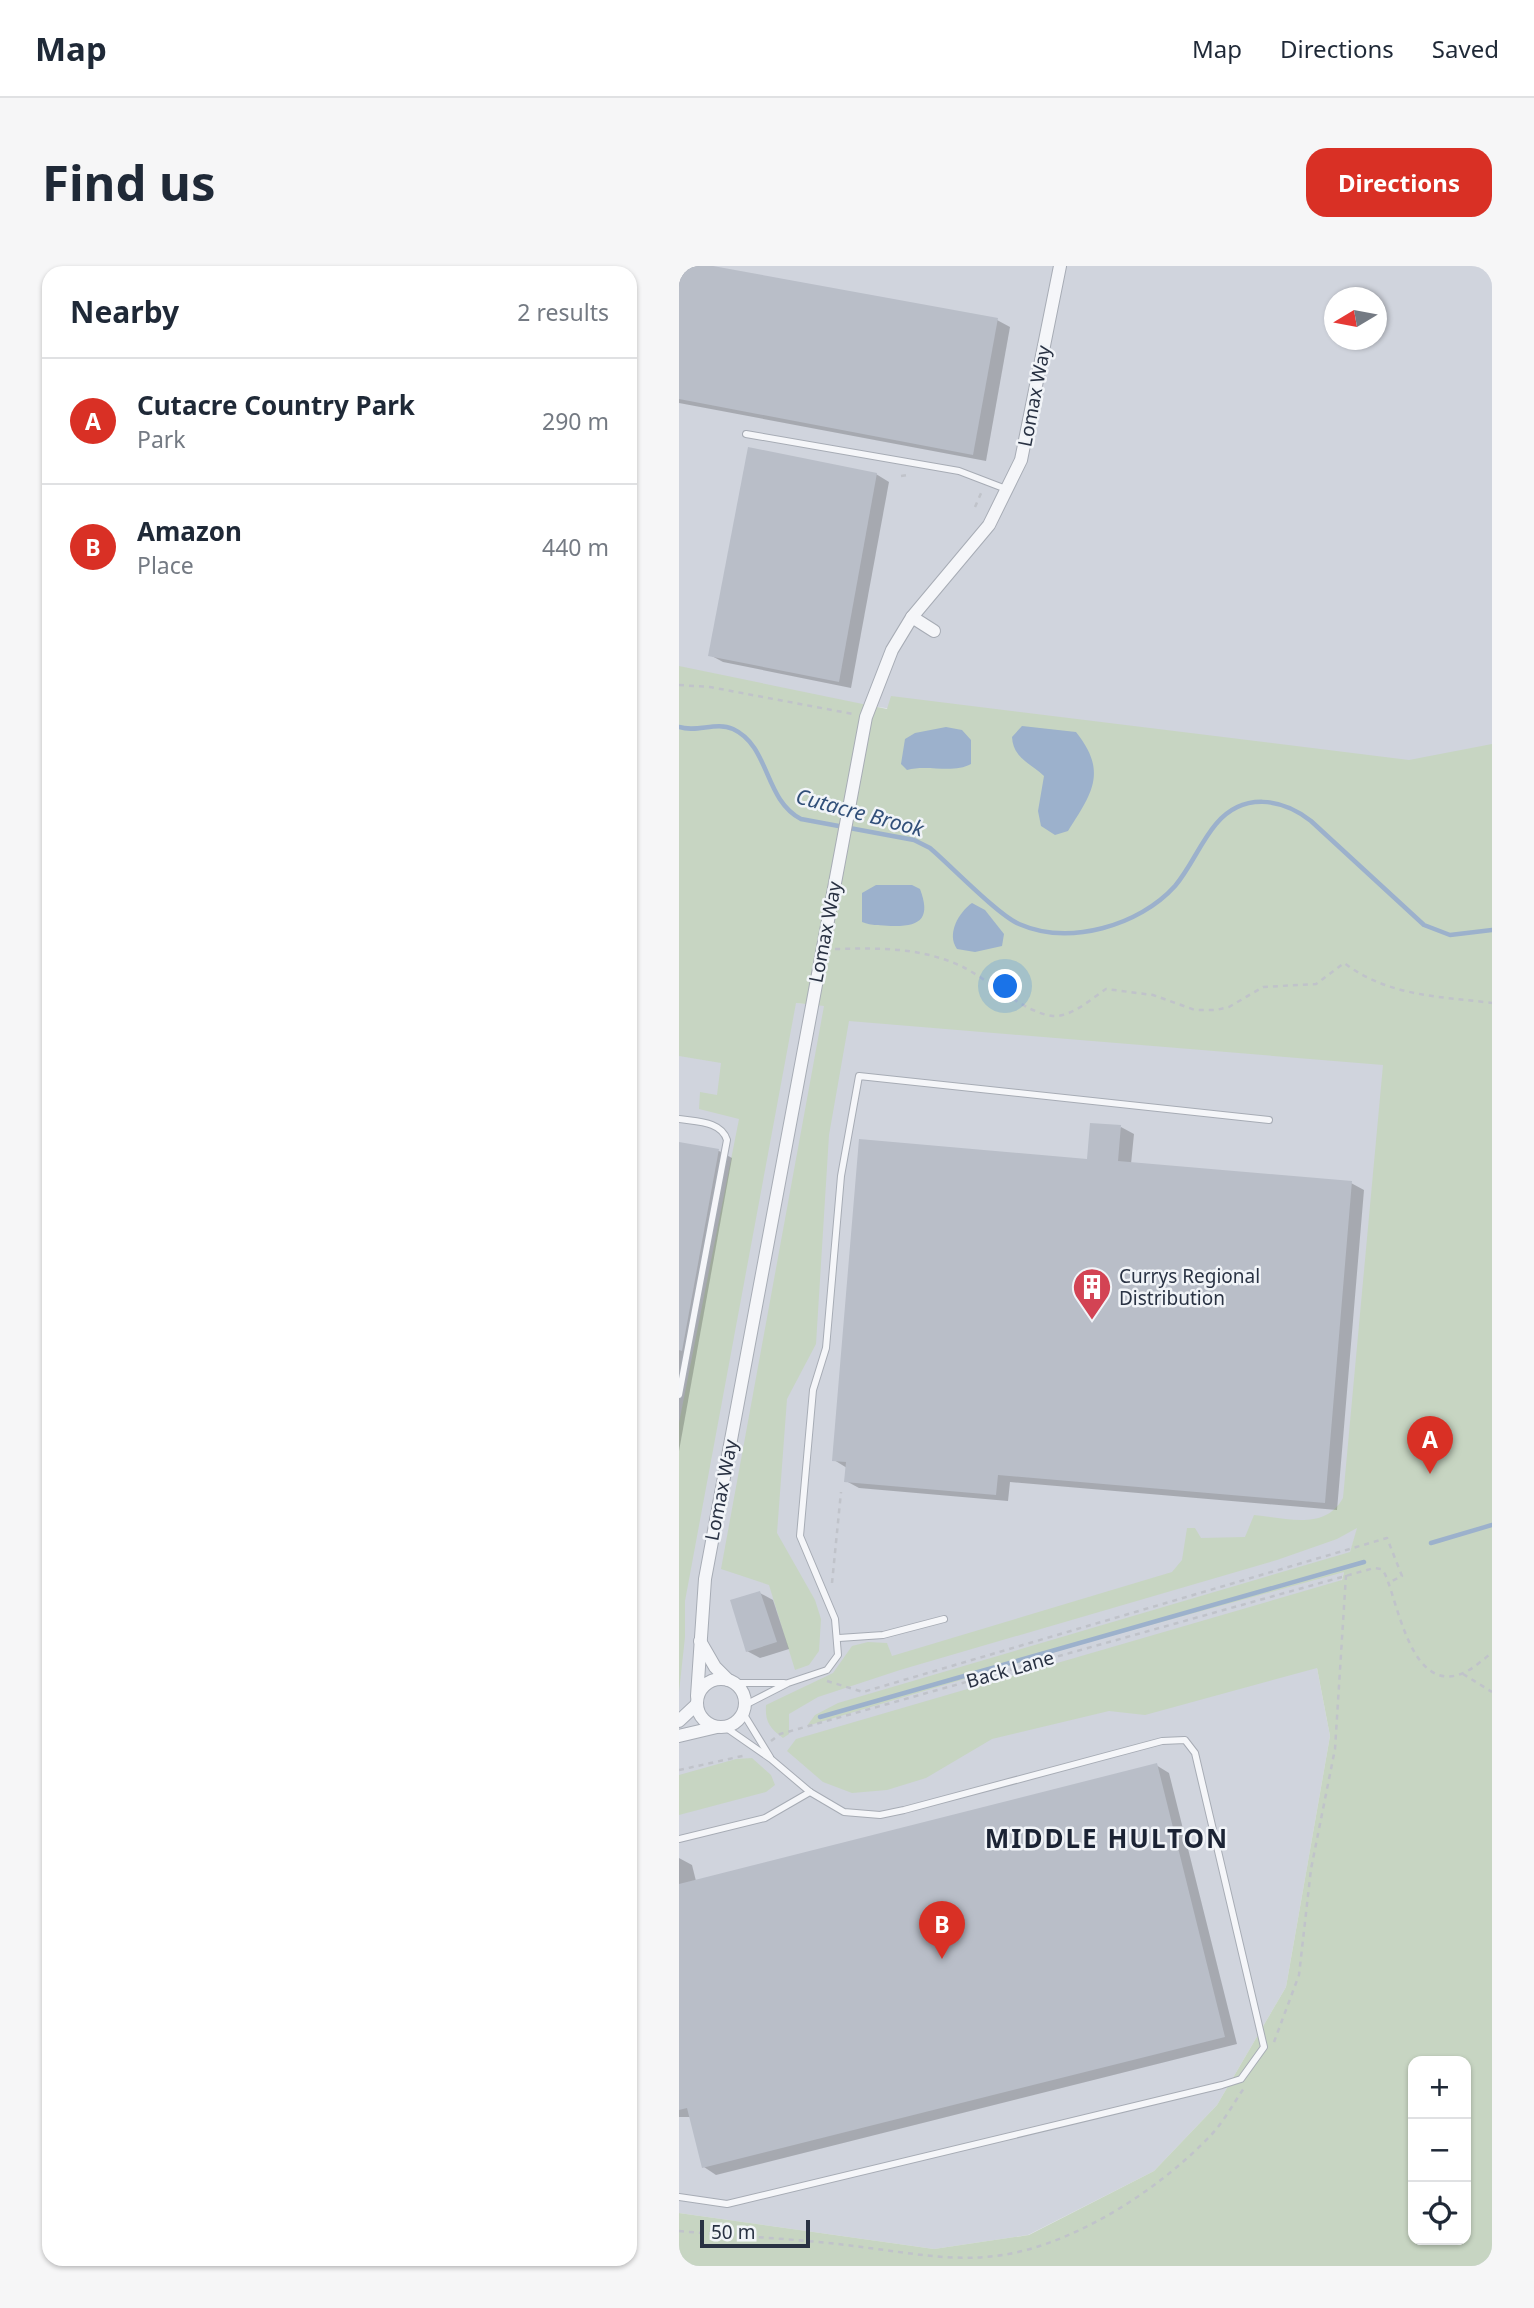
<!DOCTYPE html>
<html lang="en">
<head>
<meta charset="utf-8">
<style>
  :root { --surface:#fff; --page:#f6f6f7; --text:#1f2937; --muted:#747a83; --line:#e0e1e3; --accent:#d93025 }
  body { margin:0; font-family:"Noto Sans",sans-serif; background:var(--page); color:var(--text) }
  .controls { position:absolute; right:21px; bottom:21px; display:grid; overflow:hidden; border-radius:14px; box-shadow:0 2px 5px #0004 }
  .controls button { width:63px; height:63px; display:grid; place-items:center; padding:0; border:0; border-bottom:2px solid var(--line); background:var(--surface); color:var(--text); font:35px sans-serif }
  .compass { position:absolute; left:645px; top:21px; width:63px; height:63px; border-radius:50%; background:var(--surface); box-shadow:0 2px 5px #0004; rotate:260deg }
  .scale { position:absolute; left:21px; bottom:18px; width:110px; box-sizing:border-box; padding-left:7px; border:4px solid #293243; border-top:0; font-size:19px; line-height:24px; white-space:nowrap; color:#293243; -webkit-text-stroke:5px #f1f4f8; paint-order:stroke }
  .you { position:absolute; left:327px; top:721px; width:24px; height:24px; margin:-18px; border:5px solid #fff; border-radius:50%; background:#1a73e8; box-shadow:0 0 0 10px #1a73e833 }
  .badge { display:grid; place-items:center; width:46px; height:46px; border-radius:50%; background:var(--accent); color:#fff; font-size:23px; font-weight:700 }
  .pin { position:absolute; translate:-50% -58px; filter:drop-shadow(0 2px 4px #0008) }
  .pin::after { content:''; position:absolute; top:37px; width:24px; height:21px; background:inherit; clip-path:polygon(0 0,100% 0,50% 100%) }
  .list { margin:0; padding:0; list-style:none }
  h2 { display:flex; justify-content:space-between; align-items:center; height:91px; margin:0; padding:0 28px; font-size:30px }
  h2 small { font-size:23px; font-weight:400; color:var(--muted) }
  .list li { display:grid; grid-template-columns:46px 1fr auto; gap:21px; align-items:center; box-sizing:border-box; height:126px; padding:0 28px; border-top:2px solid var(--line) }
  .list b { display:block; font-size:26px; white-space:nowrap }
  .list p { margin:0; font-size:23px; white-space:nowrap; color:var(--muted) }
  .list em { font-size:23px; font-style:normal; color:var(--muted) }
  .icon { flex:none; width:38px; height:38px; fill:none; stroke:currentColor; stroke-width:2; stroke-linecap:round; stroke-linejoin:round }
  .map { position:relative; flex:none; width:813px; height:2000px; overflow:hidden; border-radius:21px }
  header { display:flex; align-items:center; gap:42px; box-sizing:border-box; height:98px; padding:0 35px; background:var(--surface); border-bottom:2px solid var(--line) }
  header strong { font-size:33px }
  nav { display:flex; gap:38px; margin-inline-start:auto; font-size:24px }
  .intro { display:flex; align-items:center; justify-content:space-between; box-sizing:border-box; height:168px; padding:0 42px }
  h1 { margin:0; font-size:49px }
  .button { padding:18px 32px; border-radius:21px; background:var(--accent); color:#fff; font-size:24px; font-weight:700 }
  main { display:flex; gap:42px; padding:0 42px }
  aside { flex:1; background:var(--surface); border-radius:21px; box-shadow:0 2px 5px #0004 }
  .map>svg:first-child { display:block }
  .built { fill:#d0d4dd; fill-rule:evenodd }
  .green { fill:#c7d5c2; fill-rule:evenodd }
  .water { fill:#9cb1cc }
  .shadow { fill:#0003 }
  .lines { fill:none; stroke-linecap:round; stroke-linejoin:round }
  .stream { stroke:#9cb1cc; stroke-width:4.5 }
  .building { fill:#b9bec8 }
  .lane-casing { stroke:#a7acb5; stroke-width:8 }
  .street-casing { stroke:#a7acb5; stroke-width:14 }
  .path { stroke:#c0c3ca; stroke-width:2.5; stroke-dasharray:5 5; stroke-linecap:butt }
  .lane { stroke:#f5f6f9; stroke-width:6 }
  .street { stroke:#f5f6f9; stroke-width:12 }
  .labels { text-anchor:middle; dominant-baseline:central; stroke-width:5; stroke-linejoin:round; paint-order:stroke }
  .street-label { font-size:19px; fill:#293243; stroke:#f1f4f8 }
  .poi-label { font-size:19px; fill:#293243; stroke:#f1f4f8; text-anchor:start }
  .water-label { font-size:21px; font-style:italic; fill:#314f79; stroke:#f1f4f8 }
  .district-label { font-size:26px; font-weight:bold; letter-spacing:2px; fill:#1b2334; stroke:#f1f4f8 }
</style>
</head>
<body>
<header>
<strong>Map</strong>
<nav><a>Map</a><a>Directions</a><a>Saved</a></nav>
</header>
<div class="intro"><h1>Find us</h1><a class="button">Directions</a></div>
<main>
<aside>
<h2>Nearby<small>2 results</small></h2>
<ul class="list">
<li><span class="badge">A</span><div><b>Cutacre Country Park</b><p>Park</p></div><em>290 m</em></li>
<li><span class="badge">B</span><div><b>Amazon</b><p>Place</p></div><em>440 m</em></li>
</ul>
</aside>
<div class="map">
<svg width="813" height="2000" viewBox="0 0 813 2000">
  <rect width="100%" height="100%" fill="#e2e5eb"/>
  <g class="built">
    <path d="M0 0H813V530L0 412ZM656 32H698V74H656Z"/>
    <polygon points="117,737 755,790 679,1261 637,1397 651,1470 607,1721 538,1839 475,1905 349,1969 255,1983 0,1947 0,757"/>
  </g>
  <g class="green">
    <path d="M0 400 208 443 212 430 730 494 813 478V2000H0V1947L255 1983 350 1969 475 1905 538 1839 607 1721 651 1470 638 1402 466 1449 430 1445 313 1473 247 1512 208 1524 173 1527 144 1516 108 1485 117 1473 663 1314 665 1306 413 1375 128 1460 136 1449 159 1437 671 1286 678 1262 658 1273 598 1294 221 1404 139 1431 110 1448V1468L104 1472C90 1462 86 1455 87 1439L154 1407 173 1380 189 1376 208 1377 213 1390 493 1306 503 1294 508 1262H516L522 1272 566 1271 575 1249C607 1252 646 1265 664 1232L704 799 170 755 150 869 137 1078 108 1133 98 1267 136 1334 142 1353 140 1385 130 1399 116 1404 90 1319 42 1303 145 740 117 737 6 1335V1371L0 1426V1157L60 853 20 843 21 826 38 829 42 797 0 790ZM734 1795H787V1974H734Z"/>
    <polygon points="73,1492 92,1509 96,1519 87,1526 0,1549 0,1509 57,1493"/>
  </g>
  <g class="water">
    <path d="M343 460 397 466C429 506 413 527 389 565L376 569 362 560 359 545 365 510C351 497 334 492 333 471Z"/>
    <path d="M267 461 283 464 292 474V498C274 508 248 498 228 504L222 498 226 473 236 467Z"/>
    <path d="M197 619H233L241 623C252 652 242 661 212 660 202 659 193 660 183 656V627Z"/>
    <path d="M293 637 306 644 325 668 323 680 296 686 278 683C267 668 280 646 293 637Z"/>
  </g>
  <g class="shadow">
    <polygon points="0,0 24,0 318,54 331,61 307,195 0,137"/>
    <polygon points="197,208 210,216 172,422 44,396 31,389"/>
    <polygon points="442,861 455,868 452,898 672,917 685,924 658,1244 331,1216 329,1235 180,1222 167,1215 168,1202 155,1194 409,895"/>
    <polygon points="0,878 40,885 53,892 0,1185"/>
    <polygon points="81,1327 94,1334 110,1383 81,1392 68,1385"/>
    <polygon points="477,1499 490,1507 558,1778 37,1909 25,1901 12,1851 0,1851 0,1592 13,1599 17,1615"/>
  </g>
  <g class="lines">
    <g class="stream">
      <path d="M0 461C18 467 37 455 54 463 91 480 85 534 122 553L235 574 251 582C271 599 319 649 340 658 390 680 460 660 496 620 512 601 521 577 537 558 564 526 603 532 632 555L745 659 771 669 813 664"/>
      <polyline points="752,1277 813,1259"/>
      <polyline points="141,1451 685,1296"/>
    </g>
  </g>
  <g class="building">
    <polygon points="0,0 34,0 319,52 294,189 0,133"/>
    <polygon points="69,181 198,207 160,416 29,390"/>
    <polygon points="411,857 442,859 439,895 673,915 646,1237 319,1209 317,1229 165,1216 167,1196 153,1195 180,873 408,893"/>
    <polygon points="0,876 40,883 3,1085 0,1084"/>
    <polygon points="81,1325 98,1376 67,1386 51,1334"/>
    <polygon points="478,1497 546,1771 23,1902 8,1842 0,1844 0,1618"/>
  </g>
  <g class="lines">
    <g class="lane-casing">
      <g id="lane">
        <polyline points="67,168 280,205 327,223"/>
        <path d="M0 853C18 856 42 855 48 874L0 1129"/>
        <polyline points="160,1372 204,1369 265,1353"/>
        <polyline points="55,1417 105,1417"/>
        <polyline points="66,1439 109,1417 148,1404 159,1389 156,1353 121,1270 134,1124 147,1082 162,910 180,810 590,854"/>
        <polyline points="64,1447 91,1491"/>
        <polyline points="0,1573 86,1552 131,1526"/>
        <polyline points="0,1931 48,1938 543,1819 562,1813 585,1781 516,1487 506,1474 483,1475 225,1544 201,1549 165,1546 131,1526 92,1493 46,1461"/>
      </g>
    </g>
    <g class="street-casing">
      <g id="street">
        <polyline points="233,351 255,365"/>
        <polyline points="21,1375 36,1401 49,1414"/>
        <circle cx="42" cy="1437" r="24"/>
        <polyline points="18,1430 26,1313 187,451 213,384 233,351 310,259 342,194 381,0"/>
        <polyline points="0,1455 17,1439"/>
        <polyline points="0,1470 38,1461"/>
      </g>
    </g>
    <g class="path">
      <polyline points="222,210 229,209"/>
      <polyline points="296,241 303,225"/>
      <polyline points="0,419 31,421 174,448"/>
      <path d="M156 683C201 682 242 681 284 701 308 713 348 748 374 750 393 751 412 733 427 723L474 729 516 744H537L550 741 584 721 637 718 665 697C711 731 759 730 813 737"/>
      <polyline points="153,1317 162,1226"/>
      <polyline points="784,1408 813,1426"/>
      <polyline points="148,1415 184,1426 708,1272 723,1310 709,1317"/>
      <path d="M92 1475 101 1468 695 1302 702 1303 706 1308C720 1340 732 1426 782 1408 793 1404 803 1394 813 1387"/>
      <polyline points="0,1504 68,1489"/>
      <polyline points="595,1776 620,1709 632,1603 656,1483 667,1309"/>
      <path d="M0 1965C63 1971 128 1973 190 1982 230 1987 266 1994 306 1991 385 1986 478 1926 531 1870 544 1857 554 1838 565 1822"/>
    </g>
    <use href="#lane" class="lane"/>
    <use href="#street" class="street"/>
  </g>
  <defs>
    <g id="building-pin" transform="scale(2.0125)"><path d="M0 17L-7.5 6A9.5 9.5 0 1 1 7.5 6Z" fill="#d34354" stroke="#f1f4f8"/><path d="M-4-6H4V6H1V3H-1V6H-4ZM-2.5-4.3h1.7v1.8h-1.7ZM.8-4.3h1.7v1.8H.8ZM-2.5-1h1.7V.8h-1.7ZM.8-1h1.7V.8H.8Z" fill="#fff"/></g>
  </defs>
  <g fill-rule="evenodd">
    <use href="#building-pin" x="413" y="1021"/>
  </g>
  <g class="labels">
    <g class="street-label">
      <text transform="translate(355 130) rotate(-79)">Lomax Way</text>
      <text transform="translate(146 666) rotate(-79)">Lomax Way</text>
      <text transform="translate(42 1224) rotate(-79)">Lomax Way</text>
      <text transform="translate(331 1403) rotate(-16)">Back Lane</text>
    </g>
    <g class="poi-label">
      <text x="440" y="1010">Currys Regional<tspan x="440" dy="22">Distribution</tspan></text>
    </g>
    <g class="water-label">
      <text transform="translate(181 546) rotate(15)">Cutacre Brook</text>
    </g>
    <g class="district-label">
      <text x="428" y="1572">MIDDLE HULTON</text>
    </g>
  </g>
</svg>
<div class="controls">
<button>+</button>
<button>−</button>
<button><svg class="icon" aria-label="locate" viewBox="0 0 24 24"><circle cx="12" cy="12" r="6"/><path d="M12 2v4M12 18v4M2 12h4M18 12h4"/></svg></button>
</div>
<svg class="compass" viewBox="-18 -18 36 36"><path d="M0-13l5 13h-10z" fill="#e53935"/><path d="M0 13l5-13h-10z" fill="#747a83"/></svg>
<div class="scale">50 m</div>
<div class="you"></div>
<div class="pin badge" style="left:751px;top:1208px">A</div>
<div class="pin badge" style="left:263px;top:1693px">B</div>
</div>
</main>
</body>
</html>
